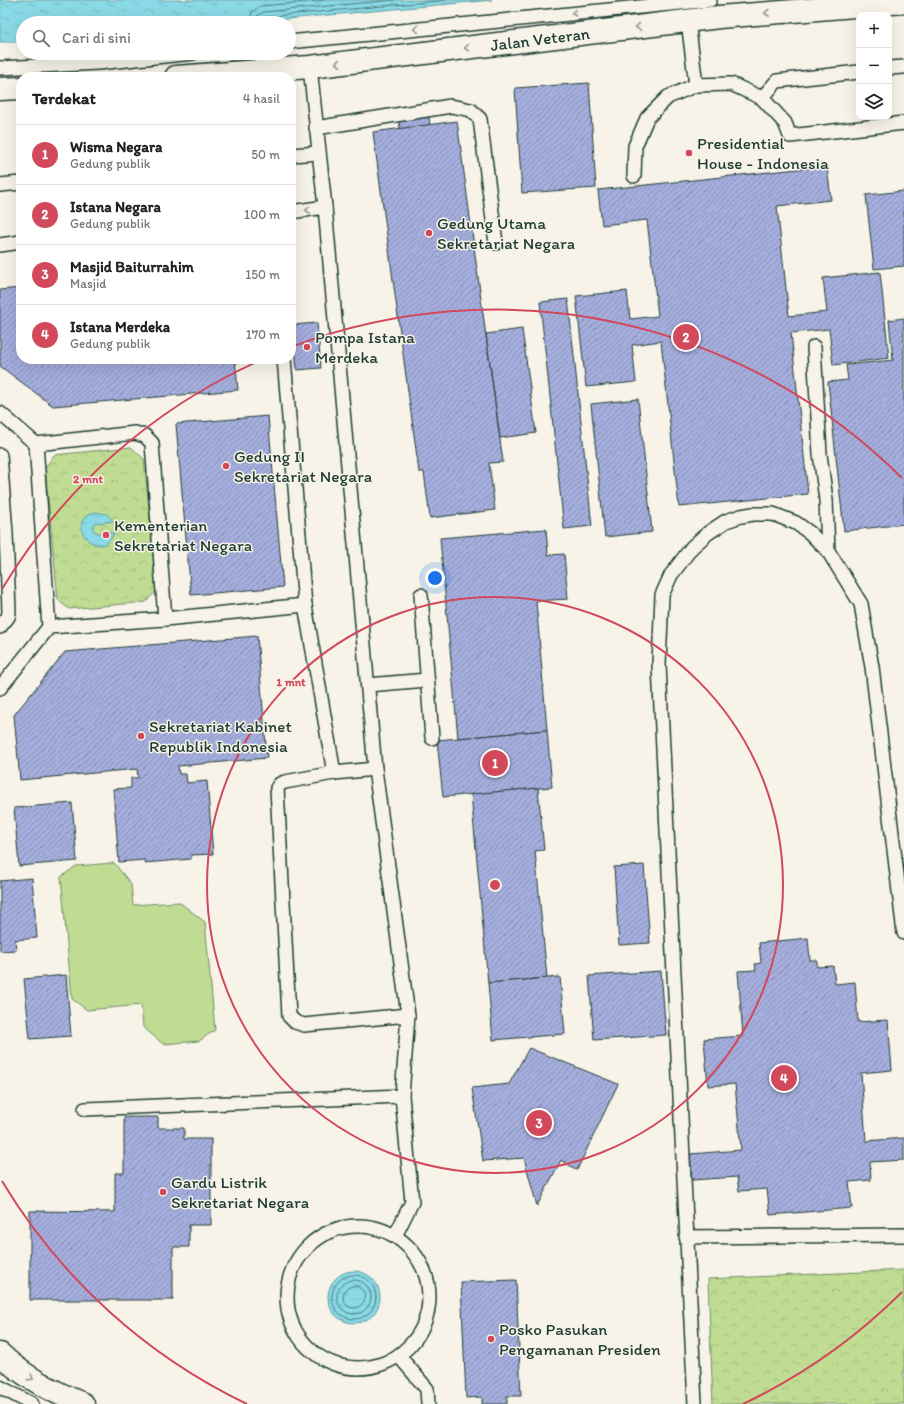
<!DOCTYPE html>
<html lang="id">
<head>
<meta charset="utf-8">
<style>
  :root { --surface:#fff; --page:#f6f6f6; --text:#222; --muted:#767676; --line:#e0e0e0; --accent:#d1495b }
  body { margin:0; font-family:Itim,sans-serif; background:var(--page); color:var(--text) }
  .controls { position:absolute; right:12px; top:12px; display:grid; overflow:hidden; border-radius:8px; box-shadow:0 4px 16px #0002 }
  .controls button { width:36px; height:36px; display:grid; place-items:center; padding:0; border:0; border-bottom:1px solid var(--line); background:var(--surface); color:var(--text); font:20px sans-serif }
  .you { position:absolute; left:435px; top:578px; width:14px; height:14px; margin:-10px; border:3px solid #fff; border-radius:50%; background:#1a73e8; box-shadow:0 0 0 6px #1a73e833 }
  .badge { display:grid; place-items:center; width:26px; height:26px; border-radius:50%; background:var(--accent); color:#fff; font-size:13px; font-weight:700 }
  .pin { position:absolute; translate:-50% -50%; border:2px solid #fff; box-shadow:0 1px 4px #0006 }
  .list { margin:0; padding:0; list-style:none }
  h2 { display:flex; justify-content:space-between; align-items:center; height:52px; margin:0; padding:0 16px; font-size:17px }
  h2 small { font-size:13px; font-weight:400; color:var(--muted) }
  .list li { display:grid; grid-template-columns:26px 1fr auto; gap:12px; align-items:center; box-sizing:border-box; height:60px; padding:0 16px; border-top:1px solid var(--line) }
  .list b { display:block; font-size:15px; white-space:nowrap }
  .list p { margin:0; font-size:13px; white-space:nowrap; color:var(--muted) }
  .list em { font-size:13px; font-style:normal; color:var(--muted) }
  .icon { flex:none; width:22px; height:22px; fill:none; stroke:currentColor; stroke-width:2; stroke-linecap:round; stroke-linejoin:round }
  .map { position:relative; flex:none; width:904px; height:1404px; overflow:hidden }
  .search { position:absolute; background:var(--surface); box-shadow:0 4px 16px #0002; left:16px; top:16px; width:280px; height:44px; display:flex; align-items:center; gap:10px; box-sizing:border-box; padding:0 14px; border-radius:22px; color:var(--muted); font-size:15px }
  .panel { position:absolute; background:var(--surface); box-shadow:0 4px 16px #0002; left:16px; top:72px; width:280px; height:292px; border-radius:16px }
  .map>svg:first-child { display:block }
  .green { fill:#c0dc93; stroke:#708c64 }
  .park { fill:url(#park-crowns); stroke:#708c64 }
  .water { fill:url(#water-ripples); stroke:#5f9b9f }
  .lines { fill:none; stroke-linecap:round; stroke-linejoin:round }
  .shore { stroke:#497b7b; stroke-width:1 }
  .building { fill:url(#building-hatch); stroke:#1f3d34 }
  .lane-casing { stroke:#1f3d34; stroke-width:16 }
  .secondary-casing { stroke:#1f3d34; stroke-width:25 }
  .primary-casing { stroke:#1f3d34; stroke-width:25 }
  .lane { stroke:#f7f3e8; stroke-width:13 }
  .secondary { stroke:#f7f3e8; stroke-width:22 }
  .primary { stroke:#f7f3e8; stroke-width:22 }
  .oneway { stroke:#8b988e }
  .ring { fill:none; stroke:#d1495b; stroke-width:2 }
  .poi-dot { fill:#d1495b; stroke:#f7f3e8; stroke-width:1.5 }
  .labels { text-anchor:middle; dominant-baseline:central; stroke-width:3; stroke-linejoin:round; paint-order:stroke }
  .street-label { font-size:17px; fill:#1f3d34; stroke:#f7f3e8 }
  .poi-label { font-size:17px; fill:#1f3d34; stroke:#f7f3e8; text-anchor:start }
  .centre { fill:#d1495b; stroke:#f7f3e8; stroke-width:2 }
  .ring-label { font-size:12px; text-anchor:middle; font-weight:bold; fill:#d1495b; stroke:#f7f3e8; stroke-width:3; stroke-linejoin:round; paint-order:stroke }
</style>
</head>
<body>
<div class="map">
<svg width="904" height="1404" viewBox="0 0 904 1404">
  <defs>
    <pattern id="park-crowns" width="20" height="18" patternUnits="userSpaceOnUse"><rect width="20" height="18" fill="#c0dc93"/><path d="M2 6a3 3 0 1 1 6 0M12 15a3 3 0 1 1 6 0" fill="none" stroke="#a5be7f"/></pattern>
    <pattern id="water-ripples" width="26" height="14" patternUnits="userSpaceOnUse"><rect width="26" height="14" fill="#89d9e6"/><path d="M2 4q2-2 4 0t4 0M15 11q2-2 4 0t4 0" fill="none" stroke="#76bbc6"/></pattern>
    <pattern id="building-hatch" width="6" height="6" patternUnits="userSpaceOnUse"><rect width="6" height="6" fill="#a6aede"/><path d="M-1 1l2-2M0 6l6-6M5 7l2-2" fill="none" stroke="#878fb5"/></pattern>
  </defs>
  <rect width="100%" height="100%" fill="#f7f3e8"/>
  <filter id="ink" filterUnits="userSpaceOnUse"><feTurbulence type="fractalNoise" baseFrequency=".025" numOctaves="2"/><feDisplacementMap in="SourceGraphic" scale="8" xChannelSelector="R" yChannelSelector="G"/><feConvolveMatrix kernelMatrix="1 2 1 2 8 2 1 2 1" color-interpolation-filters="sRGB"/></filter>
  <g filter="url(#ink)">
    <polygon class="green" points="114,863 131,884 133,905 179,902 205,922 215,1030 199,1041 163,1044 143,1027 141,1005 87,1010 72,999 61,877 76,866"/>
    <g class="park">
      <polygon points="131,447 144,459 157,590 146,602 69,609 58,600 45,468 54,455"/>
      <polygon points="904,1270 904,1404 713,1404 708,1279"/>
    </g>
    <g class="water">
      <polygon points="0,0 492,0 243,23 23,23 23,42 0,42"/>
      <path d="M95 512 107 514 113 521 100 523 97 522C93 524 92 527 94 531L97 533H114C101 566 60 522 95 512Z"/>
      <circle cx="354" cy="1297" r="26"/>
    </g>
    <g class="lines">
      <g class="shore">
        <polyline points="249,23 252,12 261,6 329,0"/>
        <polyline points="255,23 257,16 264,12 394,0"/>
        <polyline points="260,23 261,19 264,17 449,0"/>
        <circle cx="354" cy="1297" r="22"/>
        <circle cx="354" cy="1297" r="17"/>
        <circle cx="354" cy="1297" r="11"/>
      </g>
    </g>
    <g class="building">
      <polygon points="589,83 596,188 522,193 515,88"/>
      <polygon points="427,104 430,125 400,129 398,108"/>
      <polygon points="457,121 503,462 489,463 495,510 430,518 424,472 419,472 373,132"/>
      <polygon points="827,166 831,200 777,206 789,316 827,312 823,278 880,272 889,358 833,365 829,329 791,333 808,494 679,507 661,341 632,345 636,382 586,387 576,296 627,291 630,319 658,316 647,220 602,225 598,190"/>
      <polygon points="904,191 904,266 874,269 866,195"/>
      <polygon points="21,288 21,359 235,359 238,390 53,406 0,366 0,290"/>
      <polygon points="568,299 592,526 564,529 540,302"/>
      <polygon points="904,318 904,524 844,531 828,382 848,380 846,365 893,360 889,320"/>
      <polygon points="317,323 321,368 297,370 293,325"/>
      <polygon points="522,329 536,433 500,438 486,334"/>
      <polygon points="638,399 652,532 605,537 591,404"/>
      <polygon points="268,416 283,587 191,595 176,424"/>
      <polygon points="546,529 548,555 564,554 568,599 536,601 547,730 458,738 440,538"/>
      <polygon points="257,636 267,758 178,766 179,774 186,774 187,783 207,781 213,854 191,855 191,859 145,863 145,860 119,862 113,789 131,788 131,778 138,778 137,769 20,780 14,715 65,652"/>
      <polygon points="547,730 552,787 443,797 437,740"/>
      <polygon points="538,788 544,850 535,851 547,978 488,983 471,794"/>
      <polygon points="72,803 77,861 19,866 14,808"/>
      <polygon points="644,865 650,943 619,945 614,867"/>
      <polygon points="32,878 37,938 15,940 16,950 0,951 0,881"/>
      <polygon points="808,938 810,960 817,960 817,967 833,966 835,984 855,982 858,1022 888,1020 892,1070 861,1073 866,1141 904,1138 904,1160 870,1162 871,1180 849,1182 852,1208 770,1215 767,1189 739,1191 737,1177 692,1180 690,1154 741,1150 735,1084 708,1086 704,1039 743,1036 738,971 756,970 755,964 761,963 759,943"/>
      <polygon points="661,971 666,1035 594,1040 589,976"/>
      <polygon points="66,975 71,1036 30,1039 24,979"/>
      <polygon points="560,977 565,1034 493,1040 488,983"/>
      <polygon points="529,1048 618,1084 577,1170 561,1160 537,1206 524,1158 483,1161 472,1088 509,1084"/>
      <polygon points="124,1117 158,1117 158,1128 184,1128 184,1139 211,1139 211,1225 189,1225 189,1247 173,1247 173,1300 30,1300 30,1211 115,1212 115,1173 124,1173"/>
      <polygon points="516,1280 521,1396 507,1396 507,1404 482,1404 482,1397 466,1398 461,1282"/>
    </g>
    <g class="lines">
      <g class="lane-casing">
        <g id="lane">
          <polyline points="688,21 696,85"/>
          <polyline points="289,42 710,0"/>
          <polyline points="310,67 325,207 375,769 408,1015 402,1096 412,1202 395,1236"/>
          <polyline points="0,68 98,63 193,53"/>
          <polyline points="889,68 904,67"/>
          <polyline points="762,98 777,81 859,72"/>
          <polyline points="316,128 451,106 471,110 480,119 496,243"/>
          <polyline points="291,155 319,153"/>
          <polyline points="634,176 635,146 647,118 668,97 696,85 731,84 762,98 785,123 790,136 904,123"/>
          <polyline points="0,185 21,183"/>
          <polyline points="291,212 325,207"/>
          <polyline points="0,245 21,242"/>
          <polyline points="814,347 820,454 826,500 828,551"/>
          <polyline points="284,359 305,605 334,773"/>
          <polyline points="0,413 36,444 49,627"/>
          <polyline points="36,444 135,433 145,436 152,443 165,619"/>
          <polyline points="0,455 6,533 9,612 8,617 0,627"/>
          <polyline points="421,595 432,738"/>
          <polyline points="368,685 427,680"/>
          <polyline points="0,688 49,627 165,619 305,605"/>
          <polyline points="375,769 334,773 285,782 280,784 277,788 289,1016 295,1022 304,1025 408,1015"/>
          <polyline points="85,1109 402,1096"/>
          <circle cx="358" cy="1297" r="71"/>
          <polyline points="686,1237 904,1235"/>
          <polyline points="399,1356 427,1389 428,1404"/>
          <polyline points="0,1387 32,1404"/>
          <polyline points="695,1404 660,687 659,664 662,595 671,575 692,547 708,533 726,521 741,516 753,514 773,514 796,523 810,533 828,551 861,604 872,667 904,933"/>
        </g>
      </g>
      <g class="secondary-casing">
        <g id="secondary">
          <polyline points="176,77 310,67 719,17 904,2"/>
          <polyline points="0,89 21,88"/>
        </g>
      </g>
      <g class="primary-casing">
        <path id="primary" d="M0 1354C24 1377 53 1392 83 1404"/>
      </g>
      <use href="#lane" class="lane"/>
      <use href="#secondary" class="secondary"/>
      <use href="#primary" class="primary"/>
    </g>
    <defs><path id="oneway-chevron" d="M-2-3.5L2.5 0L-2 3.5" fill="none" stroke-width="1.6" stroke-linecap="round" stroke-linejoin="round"/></defs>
    <g class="oneway">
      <use href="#oneway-chevron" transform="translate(574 13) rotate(174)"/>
      <use href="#oneway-chevron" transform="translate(767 13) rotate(175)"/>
      <use href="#oneway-chevron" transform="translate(638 27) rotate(173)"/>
      <use href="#oneway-chevron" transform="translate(416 29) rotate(174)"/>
      <use href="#oneway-chevron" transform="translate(467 48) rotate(173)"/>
      <use href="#oneway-chevron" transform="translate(338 63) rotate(173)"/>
      <use href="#oneway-chevron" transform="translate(308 210) rotate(172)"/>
      <use href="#oneway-chevron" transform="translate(31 1378) rotate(32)"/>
    </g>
  </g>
  <g class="ring">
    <circle cx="495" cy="885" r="288"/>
    <path d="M902 1292A575 575 0 0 1 743 1404M247 1404A575 575 0 0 1 2 1181M2 589A575 575 0 0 1 261 360M294 346A575 575 0 0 1 902 478"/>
  </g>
  <g class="poi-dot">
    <circle cx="689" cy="153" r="4"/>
    <circle cx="429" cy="233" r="4"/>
    <circle cx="307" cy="347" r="4"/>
    <circle cx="226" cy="466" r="4"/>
    <circle cx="106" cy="535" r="4"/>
    <circle cx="141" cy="736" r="4"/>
    <circle cx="163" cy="1192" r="4"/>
    <circle cx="491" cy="1339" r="4"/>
  </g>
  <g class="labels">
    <g class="street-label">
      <text transform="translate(540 39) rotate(-7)">Jalan Veteran</text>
    </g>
    <g class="poi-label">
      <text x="697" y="143">Presidential<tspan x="697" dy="20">House - Indonesia</tspan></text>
      <text x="437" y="223">Gedung Utama<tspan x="437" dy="20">Sekretariat Negara</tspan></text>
      <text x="315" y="337">Pompa Istana<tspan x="315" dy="20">Merdeka</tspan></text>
      <text x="234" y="456">Gedung II<tspan x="234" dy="20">Sekretariat Negara</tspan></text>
      <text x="114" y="525">Kementerian<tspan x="114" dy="20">Sekretariat Negara</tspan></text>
      <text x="149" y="726">Sekretariat Kabinet<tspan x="149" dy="20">Republik Indonesia</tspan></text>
      <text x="171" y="1182">Gardu Listrik<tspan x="171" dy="20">Sekretariat Negara</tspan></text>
      <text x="499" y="1329">Posko Pasukan<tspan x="499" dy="20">Pengamanan Presiden</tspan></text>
    </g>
  </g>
  <circle cx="495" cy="885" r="6" class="centre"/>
  <g class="ring-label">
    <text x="88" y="483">2 mnt</text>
    <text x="291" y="686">1 mnt</text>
  </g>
</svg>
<div class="controls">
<button>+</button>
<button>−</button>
<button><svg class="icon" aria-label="layers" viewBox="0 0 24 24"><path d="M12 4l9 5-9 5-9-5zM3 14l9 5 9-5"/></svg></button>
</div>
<div class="you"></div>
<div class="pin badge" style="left:495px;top:763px">1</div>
<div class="pin badge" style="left:686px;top:337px">2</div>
<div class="pin badge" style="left:539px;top:1123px">3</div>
<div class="pin badge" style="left:784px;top:1078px">4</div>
<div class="search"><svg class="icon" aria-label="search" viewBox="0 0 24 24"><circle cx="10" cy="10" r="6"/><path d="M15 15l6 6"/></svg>Cari di sini</div>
<section class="panel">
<h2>Terdekat<small>4 hasil</small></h2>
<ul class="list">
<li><span class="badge">1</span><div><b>Wisma Negara</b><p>Gedung publik</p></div><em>50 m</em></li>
<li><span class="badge">2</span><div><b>Istana Negara</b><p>Gedung publik</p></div><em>100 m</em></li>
<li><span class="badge">3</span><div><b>Masjid Baiturrahim</b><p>Masjid</p></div><em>150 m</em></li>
<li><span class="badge">4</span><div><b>Istana Merdeka</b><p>Gedung publik</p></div><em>170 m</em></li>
</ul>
</section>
</div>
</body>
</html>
